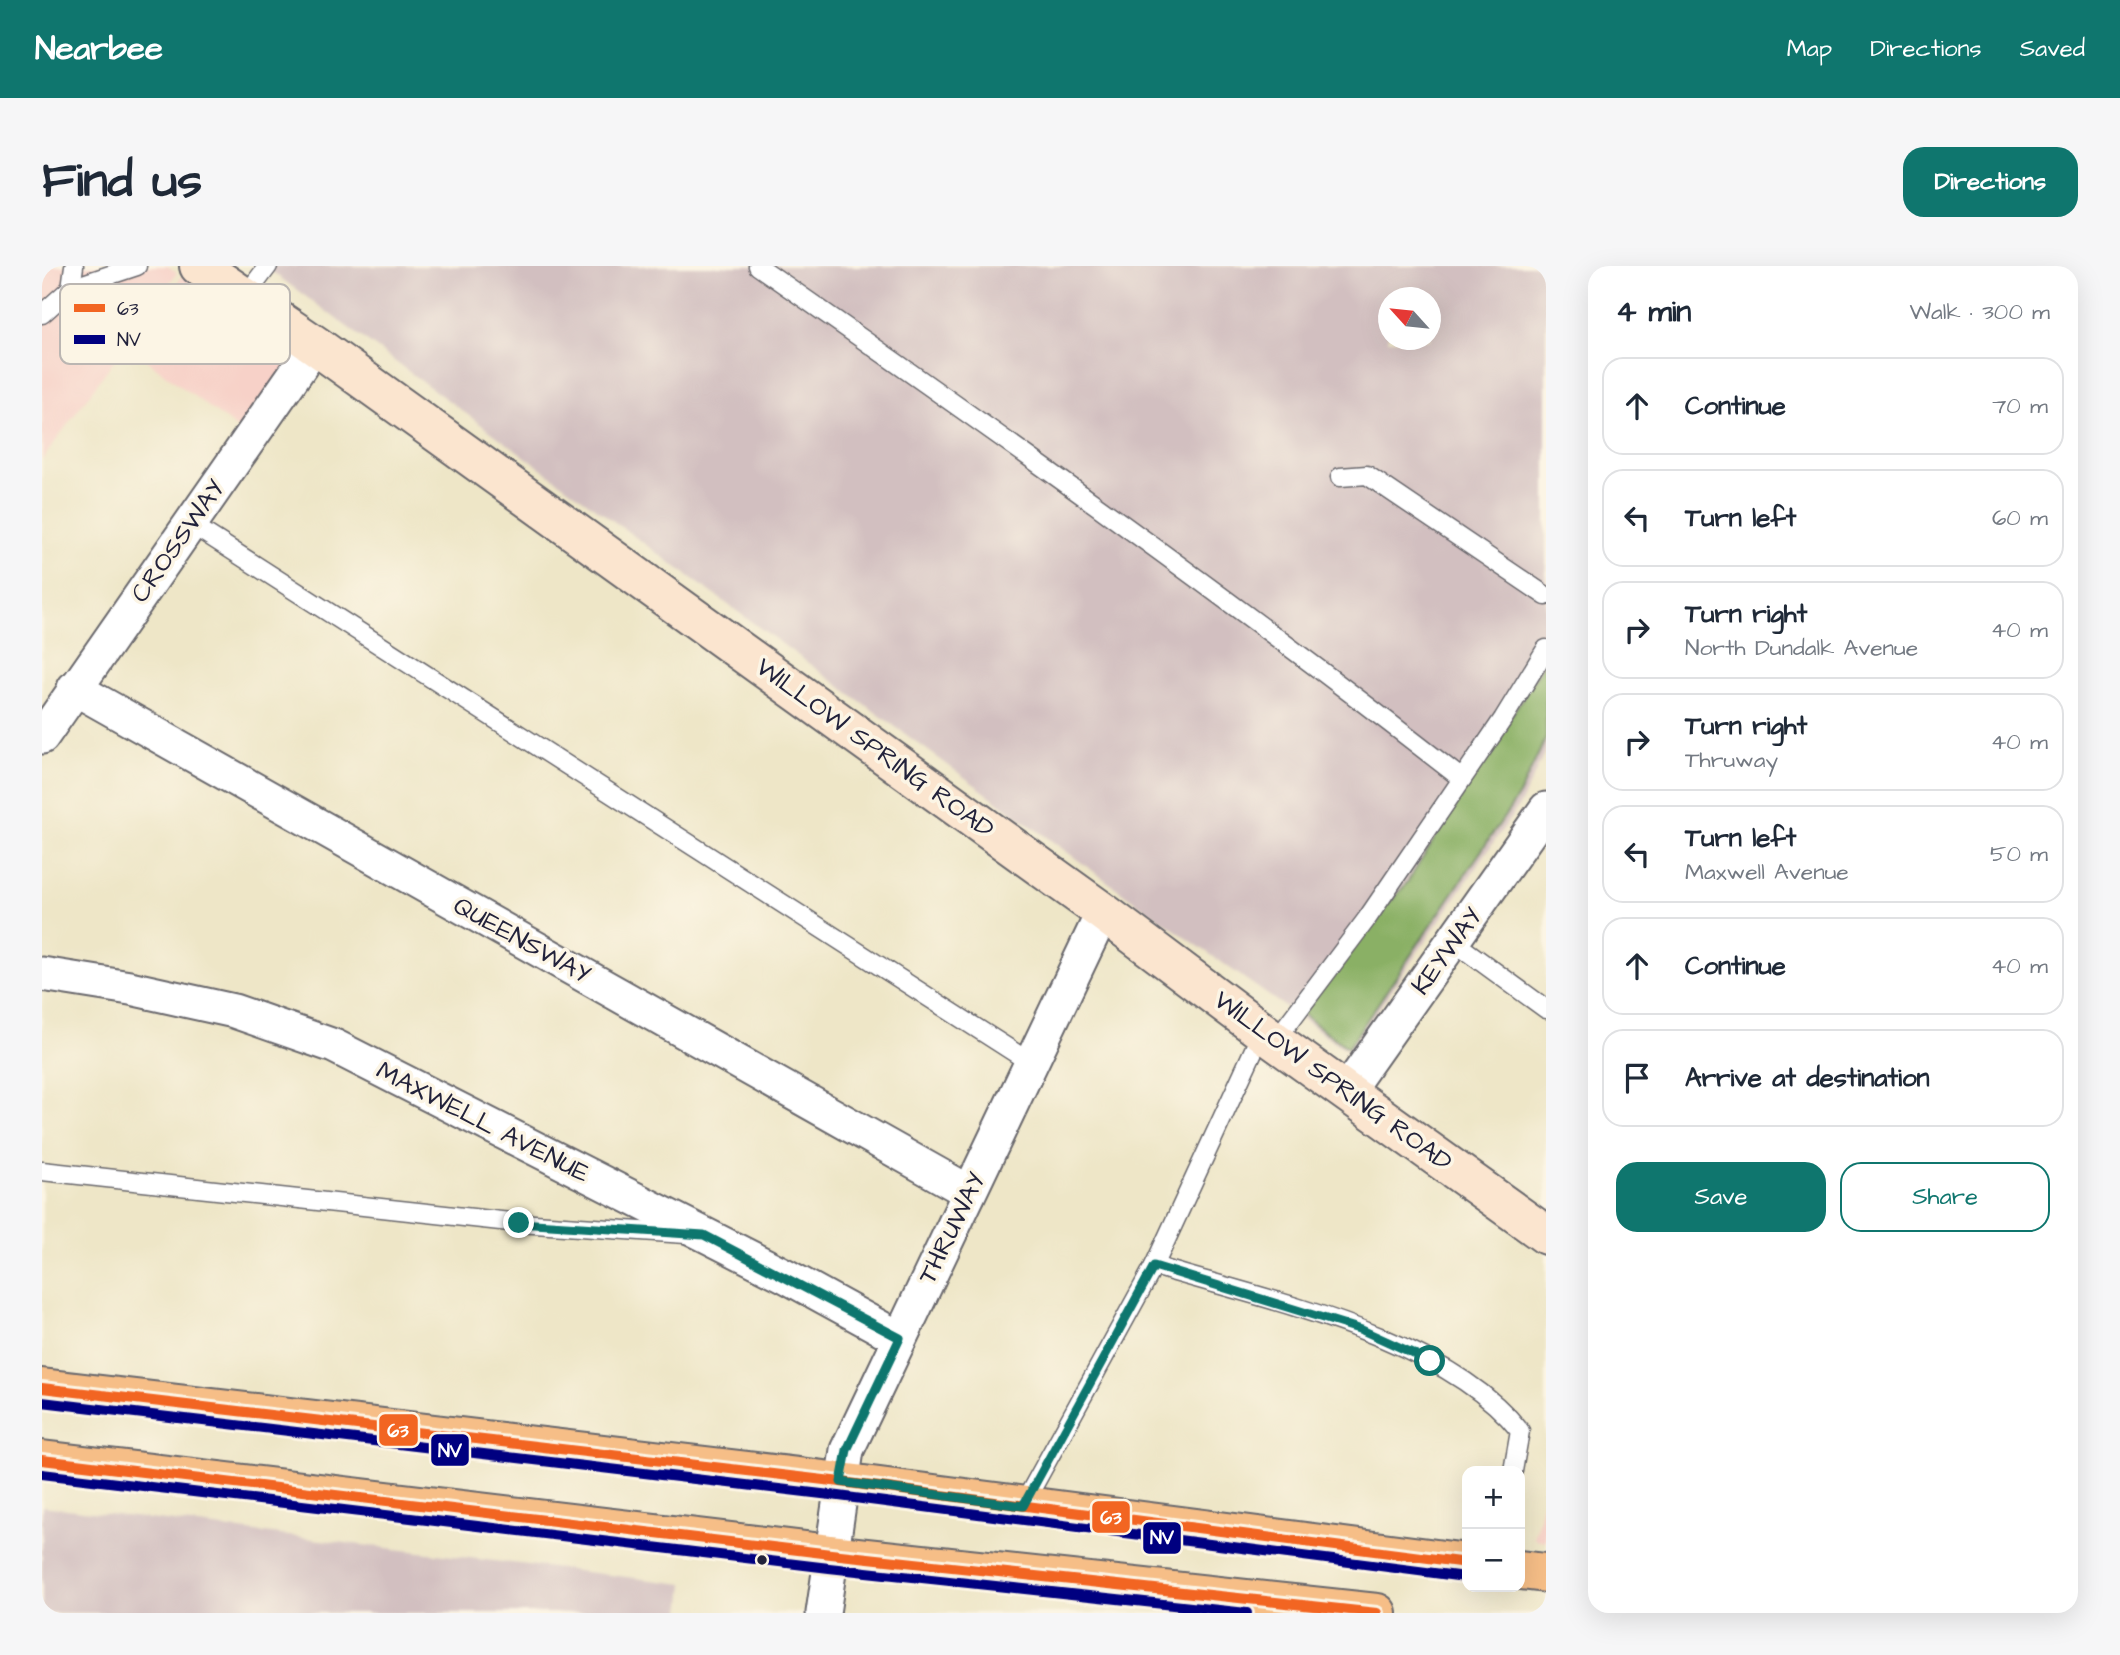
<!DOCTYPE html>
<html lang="en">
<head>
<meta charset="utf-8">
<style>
  :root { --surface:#fff; --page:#f6f6f7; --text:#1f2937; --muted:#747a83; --line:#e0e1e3; --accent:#0f766e }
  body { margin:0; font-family:"Architects Daughter",sans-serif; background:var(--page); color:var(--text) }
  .controls { position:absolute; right:21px; bottom:21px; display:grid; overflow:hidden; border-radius:14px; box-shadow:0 7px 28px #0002 }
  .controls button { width:63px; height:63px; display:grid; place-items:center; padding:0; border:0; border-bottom:2px solid var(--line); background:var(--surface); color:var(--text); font:35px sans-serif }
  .compass { position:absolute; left:1336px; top:21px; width:63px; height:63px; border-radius:50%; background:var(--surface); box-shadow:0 7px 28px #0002; rotate:297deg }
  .stop { position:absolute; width:21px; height:21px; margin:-16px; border:5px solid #0f766e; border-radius:50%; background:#fff }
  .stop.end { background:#0f766e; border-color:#fff; box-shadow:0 2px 7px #0008 }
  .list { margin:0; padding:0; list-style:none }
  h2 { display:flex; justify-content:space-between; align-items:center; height:91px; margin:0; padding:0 28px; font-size:30px }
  h2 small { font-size:23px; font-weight:400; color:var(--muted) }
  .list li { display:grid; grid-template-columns:46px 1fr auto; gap:21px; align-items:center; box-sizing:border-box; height:98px; margin:0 14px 14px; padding:0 14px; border:2px solid var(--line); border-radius:21px }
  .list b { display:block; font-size:26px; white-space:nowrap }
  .list p { margin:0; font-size:23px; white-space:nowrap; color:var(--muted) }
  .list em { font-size:23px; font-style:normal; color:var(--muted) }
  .actions { display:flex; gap:14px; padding:21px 28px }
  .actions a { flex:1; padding:16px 0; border:2px solid var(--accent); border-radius:21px; text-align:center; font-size:24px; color:var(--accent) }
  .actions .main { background:var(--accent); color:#fff }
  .icon { flex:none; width:38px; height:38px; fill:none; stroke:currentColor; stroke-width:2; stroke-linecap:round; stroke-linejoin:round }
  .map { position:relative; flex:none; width:1504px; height:1347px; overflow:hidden; border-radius:21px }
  header { display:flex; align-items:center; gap:42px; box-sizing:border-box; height:98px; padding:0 35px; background:var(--accent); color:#fff }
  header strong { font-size:33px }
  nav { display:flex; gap:38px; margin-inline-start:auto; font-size:24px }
  .intro { display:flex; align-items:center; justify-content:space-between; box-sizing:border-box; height:168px; padding:0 42px }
  h1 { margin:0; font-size:49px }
  .button { padding:18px 32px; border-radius:21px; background:var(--accent); color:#fff; font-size:24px; font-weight:700 }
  main { display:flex; gap:42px; padding:0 42px }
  aside { flex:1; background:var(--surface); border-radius:21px; box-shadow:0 7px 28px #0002 }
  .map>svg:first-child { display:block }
  .built { fill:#f7d1c8 }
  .industrial { fill:#d2bfc0; fill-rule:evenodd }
  .forest { fill:#8ab065; stroke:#566950; stroke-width:2 }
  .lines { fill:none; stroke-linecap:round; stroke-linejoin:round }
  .lane-casing { stroke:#69676c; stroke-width:21 }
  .street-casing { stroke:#69676c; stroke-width:37 }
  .secondary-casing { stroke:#69676c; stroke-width:42 }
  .primary-casing { stroke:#69676c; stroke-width:42 }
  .lane { stroke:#fff; stroke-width:18 }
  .street { stroke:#fff; stroke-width:33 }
  .secondary { stroke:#fbe5cf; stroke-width:38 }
  .primary { stroke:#f6be87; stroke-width:38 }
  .bus-1-casing { stroke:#fcf5e5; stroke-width:16 }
  .bus-2-casing { stroke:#fcf5e5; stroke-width:16 }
  .bus-1 { stroke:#f26522; stroke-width:10 }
  .bus-2 { stroke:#000080; stroke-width:10 }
  .route { stroke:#0f766e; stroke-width:9 }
  .bus-dot { fill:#22223b; stroke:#fcf5e5; stroke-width:2.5 }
  .labels { text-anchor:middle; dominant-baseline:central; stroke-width:7; stroke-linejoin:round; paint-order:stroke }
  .street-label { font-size:26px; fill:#22223b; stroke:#fcf5e5 }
  .key { fill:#fcf5e5; stroke:#bbb6b2; stroke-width:2 }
  .key-label { font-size:19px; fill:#22223b }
  .line-badge { stroke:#fcf5e5; stroke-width:2.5 }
  .badge-label { font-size:19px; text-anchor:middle; font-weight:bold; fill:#fff }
</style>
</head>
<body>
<header>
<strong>Nearbee</strong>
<nav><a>Map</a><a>Directions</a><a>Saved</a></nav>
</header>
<div class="intro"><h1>Find us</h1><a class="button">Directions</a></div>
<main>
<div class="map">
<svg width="1504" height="1347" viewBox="0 0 1504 1347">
  <rect width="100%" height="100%" fill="#fcf5e5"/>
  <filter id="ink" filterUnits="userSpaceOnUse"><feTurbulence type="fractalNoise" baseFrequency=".0143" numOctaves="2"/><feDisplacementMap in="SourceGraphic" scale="14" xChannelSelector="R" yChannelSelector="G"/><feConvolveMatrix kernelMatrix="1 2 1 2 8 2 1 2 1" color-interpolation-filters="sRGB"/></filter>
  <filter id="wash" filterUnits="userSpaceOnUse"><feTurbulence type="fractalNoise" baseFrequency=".00686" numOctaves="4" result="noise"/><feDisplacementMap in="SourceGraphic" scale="28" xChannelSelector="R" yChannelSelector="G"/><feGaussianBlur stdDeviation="1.57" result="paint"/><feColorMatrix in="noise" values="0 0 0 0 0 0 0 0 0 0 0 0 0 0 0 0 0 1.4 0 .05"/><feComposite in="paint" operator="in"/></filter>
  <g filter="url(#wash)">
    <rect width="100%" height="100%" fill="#eee6c7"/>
    <g class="built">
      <polygon points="0,0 126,0 135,7 0,194"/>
      <polygon points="142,7 244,81 247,99 197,164 87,81"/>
      <polygon points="1504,1220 1504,1275 1492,1273"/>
    </g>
    <g class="industrial">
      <path d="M222 0H1504V484L1480 535 1307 786 1088 632ZM1346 32H1388V74H1346Z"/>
      <polygon points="0,1240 642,1318 639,1347 0,1347"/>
    </g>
    <polygon class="forest" points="1504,394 1504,472 1477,529 1306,782 1260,748 1295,696 1365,617"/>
  </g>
  <g filter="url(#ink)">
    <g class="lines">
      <g class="lane-casing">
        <g id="lane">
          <path d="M716 0C954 166 1191 334 1420 513"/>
          <polyline points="29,22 32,0"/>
          <polyline points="202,32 226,0"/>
          <polyline points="0,48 29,22 95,0"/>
          <polyline points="1298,211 1325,209 1504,330"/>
          <polyline points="149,258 989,797"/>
          <polyline points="1412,676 1504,743"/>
          <polyline points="1233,775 1324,654 1461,453 1504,383"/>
          <polyline points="0,905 477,957 644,968"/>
          <path d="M1112 1000C1224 1034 1403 1070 1478 1165L1471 1205"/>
          <polyline points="981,1239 1112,1000 1220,766"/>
        </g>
      </g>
      <g class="street-casing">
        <g id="street">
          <polyline points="32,422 927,926"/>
          <polyline points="0,471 273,79"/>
          <polyline points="0,708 88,722 192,745 292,780 744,1010 857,1072"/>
          <polyline points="1304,826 1504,543"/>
          <polyline points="781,1347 805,1184 1061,646"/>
        </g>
      </g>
      <g class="secondary-casing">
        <polyline id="secondary" points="157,0 273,79 1061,646 1233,775 1504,969"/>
      </g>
      <g class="primary-casing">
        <g id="primary">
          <polyline points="0,1122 799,1216 1425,1297"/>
          <polyline points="0,1194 789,1288 1335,1347"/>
          <polyline points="1478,1304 1504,1307"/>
        </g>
      </g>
      <use href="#lane" class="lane"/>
      <use href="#street" class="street"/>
      <use href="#secondary" class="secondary"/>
      <use href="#primary" class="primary"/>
      <g class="bus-1-casing">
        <g id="bus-1">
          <polyline points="0,1122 799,1216 1425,1297"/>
          <polyline points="0,1194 789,1288 1335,1347"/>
        </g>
      </g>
      <g class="bus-2-casing">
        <g id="bus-2">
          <polyline points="0,1136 797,1230 1423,1311"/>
          <polyline points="0,1208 787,1302 1205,1347"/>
        </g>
      </g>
      <use href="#bus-1" class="bus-1"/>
      <use href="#bus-2" class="bus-2"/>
    </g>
  </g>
  <g class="lines" filter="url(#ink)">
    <polyline class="route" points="477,957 662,969 858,1072 805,1184 799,1216 981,1240 1112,1000 1320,1064 1388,1095"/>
  </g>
  <circle class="bus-dot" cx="720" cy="1294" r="6"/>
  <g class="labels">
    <g class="street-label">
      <text transform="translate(136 275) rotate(-55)">CROSSWAY</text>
      <text transform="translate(833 482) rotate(36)">WILLOW SPRING ROAD</text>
      <text transform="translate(480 674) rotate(29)">QUEENSWAY</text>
      <text transform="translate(1405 685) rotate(-54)">KEYWAY</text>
      <text transform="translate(1291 815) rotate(36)">WILLOW SPRING ROAD</text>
      <text transform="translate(441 856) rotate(27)">MAXWELL AVENUE</text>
      <text transform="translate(910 962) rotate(-64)">THRUWAY</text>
    </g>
  </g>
  <rect x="18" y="18" width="230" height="80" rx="10" class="key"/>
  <rect x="32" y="38" width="31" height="8" fill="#f26522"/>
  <rect x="32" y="69" width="31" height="9" fill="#000080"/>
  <g class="key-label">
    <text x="75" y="49">63</text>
    <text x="75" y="80">NV</text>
  </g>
  <g class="line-badge">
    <rect x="336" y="1147" width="41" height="34" rx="7" fill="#f26522"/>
    <rect x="388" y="1167" width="40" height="34" rx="7" fill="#000080"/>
    <rect x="1049" y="1234" width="40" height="34" rx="7" fill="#f26522"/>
    <rect x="1100" y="1255" width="40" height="34" rx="7" fill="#000080"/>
  </g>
  <g class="badge-label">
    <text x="356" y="1171">63</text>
    <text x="408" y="1191">NV</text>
    <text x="1069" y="1258">63</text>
    <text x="1120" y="1278">NV</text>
  </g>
</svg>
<div class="controls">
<button>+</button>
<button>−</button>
</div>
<svg class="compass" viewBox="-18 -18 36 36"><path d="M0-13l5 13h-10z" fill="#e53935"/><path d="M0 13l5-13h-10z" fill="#747a83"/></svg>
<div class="stop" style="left:1388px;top:1095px"></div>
<div class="stop end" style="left:477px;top:957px"></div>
</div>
<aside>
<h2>4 min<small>Walk · 300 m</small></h2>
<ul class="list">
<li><svg class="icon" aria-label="ahead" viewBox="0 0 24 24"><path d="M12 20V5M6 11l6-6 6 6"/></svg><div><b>Continue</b></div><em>70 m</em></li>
<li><svg class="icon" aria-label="left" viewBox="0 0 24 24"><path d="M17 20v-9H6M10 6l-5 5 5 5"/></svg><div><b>Turn left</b></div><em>60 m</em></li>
<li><svg class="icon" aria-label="right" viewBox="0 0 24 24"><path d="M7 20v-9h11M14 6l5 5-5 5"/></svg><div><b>Turn right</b><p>North Dundalk Avenue</p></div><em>40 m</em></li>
<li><svg class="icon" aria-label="right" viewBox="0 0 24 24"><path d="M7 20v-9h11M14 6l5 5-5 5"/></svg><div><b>Turn right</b><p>Thruway</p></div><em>40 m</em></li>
<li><svg class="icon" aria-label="left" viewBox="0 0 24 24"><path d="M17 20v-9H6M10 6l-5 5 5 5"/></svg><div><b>Turn left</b><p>Maxwell Avenue</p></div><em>50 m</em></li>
<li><svg class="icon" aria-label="ahead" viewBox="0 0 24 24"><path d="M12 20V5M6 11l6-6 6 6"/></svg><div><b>Continue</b></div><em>40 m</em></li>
<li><svg class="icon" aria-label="arrive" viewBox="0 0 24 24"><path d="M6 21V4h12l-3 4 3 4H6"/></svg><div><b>Arrive at destination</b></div></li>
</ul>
<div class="actions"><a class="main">Save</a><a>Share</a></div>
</aside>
</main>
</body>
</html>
